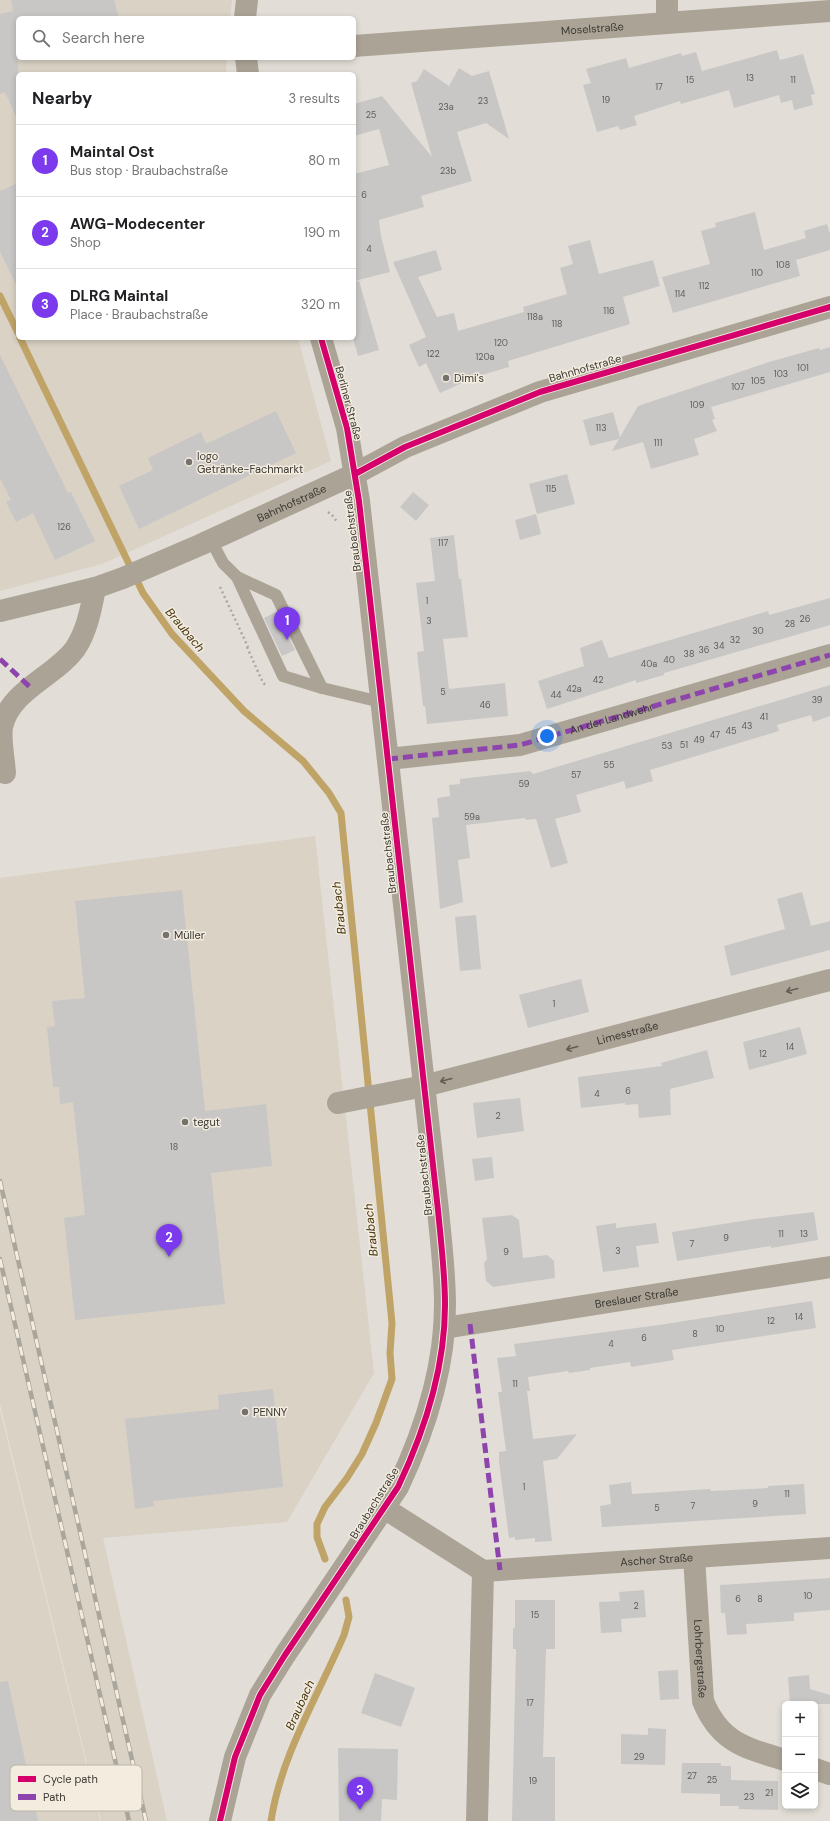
<!DOCTYPE html>
<html lang="en">
<head>
<meta charset="utf-8">
<style>
  :root { --surface:#fff; --page:#f2f2f2; --text:#202124; --muted:#757577; --line:#e0e0e0; --accent:#7c3aed }
  body { margin:0; font-family:"DM Sans",sans-serif; background:var(--page); color:var(--text) }
  .controls { position:absolute; right:12px; bottom:12px; display:grid; overflow:hidden; border-radius:6px; box-shadow:0 2px 6px #0003 }
  .controls button { width:36px; height:36px; display:grid; place-items:center; padding:0; border:0; border-bottom:1px solid var(--line); background:var(--surface); color:var(--text); font:20px sans-serif }
  .you { position:absolute; left:547px; top:736px; width:14px; height:14px; margin:-10px; border:3px solid #fff; border-radius:50%; background:#1a73e8; box-shadow:0 0 0 6px #1a73e833 }
  .badge { display:grid; place-items:center; width:26px; height:26px; border-radius:50%; background:var(--accent); color:#fff; font-size:13px; font-weight:700 }
  .pin { position:absolute; translate:-50% -33px; filter:drop-shadow(0 1px 2px #0008) }
  .pin::after { content:''; position:absolute; top:21px; width:14px; height:12px; background:inherit; clip-path:polygon(0 0,100% 0,50% 100%) }
  .list { margin:0; padding:0; list-style:none }
  h2 { display:flex; justify-content:space-between; align-items:center; height:52px; margin:0; padding:0 16px; font-size:17px }
  h2 small { font-size:13px; font-weight:400; color:var(--muted) }
  .list li { display:grid; grid-template-columns:26px 1fr auto; gap:12px; align-items:center; box-sizing:border-box; height:72px; padding:0 16px; border-top:1px solid var(--line) }
  .list b { display:block; font-size:15px; white-space:nowrap }
  .list p { margin:0; font-size:13px; white-space:nowrap; color:var(--muted) }
  .list em { font-size:13px; font-style:normal; color:var(--muted) }
  .icon { flex:none; width:22px; height:22px; fill:none; stroke:currentColor; stroke-width:2; stroke-linecap:round; stroke-linejoin:round }
  .map { position:relative; flex:none; width:830px; height:1821px; overflow:hidden }
  .search { position:absolute; background:var(--surface); box-shadow:0 2px 6px #0003; left:16px; top:16px; width:340px; height:44px; display:flex; align-items:center; gap:10px; box-sizing:border-box; padding:0 14px; border-radius:6px; color:var(--muted); font-size:15px }
  .panel { position:absolute; background:var(--surface); box-shadow:0 2px 6px #0003; left:16px; top:72px; width:340px; height:268px; border-radius:6px }
  .map>svg:first-child { display:block }
  .built { fill:#d9d2c5 }
  .lines { fill:none; stroke-linecap:round; stroke-linejoin:round }
  .stream { stroke:#c0a366; stroke-width:7 }
  .building { fill:#c8c7c6 }
  .path { stroke:#aca79d; stroke-width:2.5; stroke-dasharray:2 3; stroke-linecap:butt }
  .service { stroke:#aba496; stroke-width:12 }
  .minor { stroke:#aba496; stroke-width:22 }
  .tertiary { stroke:#aba496; stroke-width:22 }
  .rail-casing { stroke:#aba69c; stroke-width:4.5 }
  .rail { stroke:#f3ecdf; stroke-width:3; stroke-dasharray:9; stroke-linecap:butt }
  .quiet { stroke:#8e44ad; stroke-width:5; stroke-dasharray:10 5; stroke-linecap:butt }
  .cycleway-casing { stroke:#f3ecdf; stroke-width:8 }
  .cycleway { stroke:#d6006c; stroke-width:6 }
  .oneway { stroke:#625e56 }
  .poi-dot { fill:#75726c; stroke:#f3ecdf; stroke-width:1.5 }
  .labels { text-anchor:middle; dominant-baseline:central; stroke-width:3; stroke-linejoin:round; paint-order:stroke }
  .number-label { font-size:9px; fill:#5e5c58 }
  .street-label { font-size:11px; fill:#3a3833; stroke:#f3ecdf }
  .poi-label { font-size:11px; fill:#3a3833; stroke:#f3ecdf; text-anchor:start }
  .water-label { font-size:12px; font-style:italic; fill:#45340f; stroke:#f3ecdf }
  .key { fill:#f3ecdf; stroke:#bcb6ab; stroke-width:1 }
  .key-label { font-size:11px; fill:#3a3833 }
</style>
</head>
<body>
<div class="map">
<svg width="830" height="1821" viewBox="0 0 830 1821">
  <rect width="100%" height="100%" fill="#e2ded7"/>
  <g class="built">
    <polygon points="0,0 232,0 230,18 18,18 18,58 227,58 226,74 18,74 18,338 298,338 331,461 102,564 0,591"/>
    <polygon points="315,836 374,1373 287,1522 103,1538 167,1821 101,1821 0,1404 0,878"/>
    <polygon points="0,1410 100,1821 0,1821"/>
  </g>
  <g class="lines">
    <g class="stream">
      <polyline points="0,296 18,333"/>
      <polyline points="20,338 143,593 172,634 244,711 303,761 329,793 341,813 392,1323 390,1353 392,1379 376,1423 362,1454 347,1478 325,1507 317,1524 317,1537 325,1559"/>
      <path d="M271 1821C281 1755 318 1696 344 1635L349 1617 346 1600"/>
    </g>
  </g>
  <g class="building">
    <polygon points="11,0 114,0 119,18 18,18 18,121 5,92 0,94 0,14 13,11"/>
    <polygon points="777,50 780,60 803,54 815,94 811,95 813,105 794,110 792,100 781,103 779,95 734,108 729,90 681,104 680,101 634,116 637,125 620,130 618,126 597,132 583,85 591,83 586,69 626,58 629,68 681,53 682,56 696,52 702,71"/>
    <polygon points="459,68 472,76 489,71 509,139 486,123 457,132 472,181 421,196 424,207 379,220 381,236 390,272 354,281 354,174 389,165 379,129 354,136 354,104 382,96 432,157 411,83 417,81 424,69 449,86"/>
    <polygon points="18,183 18,289 0,251 0,191"/>
    <polygon points="755,212 764,250 806,238 804,231 827,224 830,234 830,250 796,260 800,276 673,313 662,277 710,264 701,231 716,227 715,223"/>
    <polygon points="590,240 599,274 653,260 660,286 623,297 630,324 508,361 509,367 475,377 440,393 426,363 419,367 409,345 426,337 393,262 436,250 442,270 418,277 437,317 454,313 458,331 524,312 523,307 567,294 560,268 573,264 568,246"/>
    <polygon points="359,281 379,350 358,356 354,342 354,282"/>
    <polygon points="830,347 830,372 711,407 715,419 712,420 717,431 694,439 699,455 651,469 643,442 612,451 619,439 590,446 583,420 613,412 620,437 638,406 769,362 819,348 820,350"/>
    <polygon points="0,355 68,493 71,492 95,541 55,560 33,513 16,522 6,502 11,500 0,478"/>
    <polygon points="276,411 296,453 139,529 119,486 153,470 148,458 201,432 206,444"/>
    <polygon points="567,474 575,504 537,514 529,484"/>
    <polygon points="413,492 429,505 416,521 400,507"/>
    <polygon points="536,514 541,534 520,540 515,520"/>
    <polygon points="454,535 459,579 461,579 468,637 443,639 449,689 505,683 508,716 427,724 425,706 423,706 417,652 424,651 416,583 435,581 430,538"/>
    <polygon points="830,598 830,625 664,673 664,675 636,683 636,680 547,709 538,681 584,666 580,648 602,640 609,658 768,611 769,615"/>
    <polygon points="276,612 295,650 282,656 264,618"/>
    <polygon points="830,685 830,716 813,722 811,715 777,725 779,731 650,770 653,781 626,789 624,781 576,795 581,812 555,819 568,863 551,868 536,819 526,820 525,818 466,825 470,858 458,860 463,902 440,909 432,818 439,817 437,798 450,796 449,785 460,784 460,779 530,771 533,774"/>
    <polygon points="182,890 205,1111 266,1104 272,1166 211,1173 225,1304 75,1320 64,1218 85,1215 73,1102 60,1104 59,1087 53,1087 47,1027 55,1026 52,1001 85,998 75,901"/>
    <polygon points="802,892 811,926 830,921 830,950 731,976 724,946 785,929 777,899"/>
    <polygon points="476,915 481,969 460,971 455,917"/>
    <polygon points="581,979 589,1012 528,1028 519,995"/>
    <polygon points="800,1027 807,1054 749,1070 743,1042"/>
    <polygon points="707,1050 714,1078 670,1089 671,1115 639,1118 638,1104 625,1105 625,1103 581,1108 578,1077 662,1066 661,1063"/>
    <polygon points="520,1098 524,1131 477,1138 473,1103"/>
    <polygon points="492,1157 494,1178 475,1181 472,1159"/>
    <polygon points="814,1212 818,1240 771,1248 771,1246 677,1261 672,1232 755,1219"/>
    <polygon points="512,1215 519,1220 523,1258 547,1255 554,1261 555,1278 493,1287 486,1281 484,1263 487,1259 482,1218"/>
    <polygon points="616,1223 616,1228 656,1223 659,1243 636,1246 639,1267 603,1272 596,1226"/>
    <polygon points="812,1301 816,1328 672,1350 674,1360 631,1367 630,1362 590,1368 590,1370 569,1373 568,1371 528,1377 530,1391 527,1391 533,1439 577,1434 557,1459 543,1461 552,1541 535,1542 535,1538 515,1540 515,1537 509,1538 499,1462 499,1452 506,1451 498,1392 502,1392 497,1358 516,1356 514,1344 659,1325"/>
    <polygon points="273,1389 283,1487 153,1501 154,1506 135,1509 125,1419 219,1409 218,1395"/>
    <polygon points="631,1482 632,1494 710,1489 711,1491 768,1488 768,1486 804,1484 806,1514 602,1527 600,1506 611,1504 609,1485"/>
    <polygon points="830,1578 830,1610 794,1613 794,1621 746,1624 747,1634 727,1635 725,1613 721,1613 720,1585"/>
    <polygon points="644,1590 646,1617 621,1619 622,1632 601,1633 599,1602 620,1601 619,1592"/>
    <polygon points="515,1600 555,1600 555,1649 546,1649 543,1757 555,1757 555,1821 512,1821 516,1649 513,1649 513,1628 515,1628"/>
    <polygon points="678,1670 679,1699 660,1700 658,1671"/>
    <polygon points="375,1673 415,1688 401,1727 361,1713"/>
    <polygon points="809,1675 810,1689 830,1695 830,1704 790,1704 788,1677"/>
    <polygon points="8,1681 38,1821 0,1821 0,1682"/>
    <polygon points="648,1728 666,1729 665,1765 621,1764 621,1734 648,1735"/>
    <polygon points="338,1748 398,1749 397,1800 382,1799 381,1821 339,1821"/>
    <polygon points="682,1763 721,1763 721,1766 731,1766 731,1780 778,1781 778,1810 739,1809 739,1806 720,1806 720,1794 681,1793"/>
  </g>
  <g class="lines">
    <g class="path">
      <polyline points="328,512 332,515 338,523"/>
      <polyline points="220,587 248,647"/>
      <polyline points="247,647 263,683 267,686"/>
    </g>
    <g class="service">
      <polyline points="211,540 223,563 237,577 276,595 322,688"/>
      <polyline points="237,577 283,676 322,688 381,702"/>
    </g>
    <g class="minor">
      <polyline points="667,0 667,22"/>
      <path id="s1" d="M354 46 830 11"/>
      <path id="s2" d="M0 611 95 588 123 578 200 545 355 474"/>
      <path id="s3" d="M388 759 520 745 830 655"/>
      <path d="M5 773C4 758 0 740 2 727 10 690 54 677 75 649 87 631 91 609 95 588"/>
      <path id="s4" d="M338 1103 424 1086 830 980"/>
      <path id="s5" d="M444 1328 830 1267"/>
      <polyline points="384,1508 483,1571 477,1821"/>
      <path id="s6" d="M694 1557 703 1701C720 1743 746 1748 785 1760"/>
      <path id="s7" d="M483 1571 830 1548"/>
      <polyline points="815,1769 830,1774"/>
    </g>
    <g class="tertiary">
      <polyline points="245,18 247,0"/>
      <polyline points="246,58 248,74"/>
      <polyline points="355,474 405,447 540,392 830,307"/>
      <path d="M220 1821 235 1757 260 1695 285 1655 398 1487C425 1430 445 1367 445 1305 445 1273 441 1242 438 1210L359 501 347 428 321 338"/>
    </g>
    <g class="rail-casing">
      <g id="rail">
        <polyline points="0,1181 146,1821"/>
        <polyline points="0,1259 129,1821"/>
      </g>
    </g>
    <use href="#rail" class="rail"/>
    <g class="quiet">
      <polyline points="0,659 31,688"/>
      <polyline points="388,759 520,745 830,655"/>
      <polyline points="470,1324 500,1570"/>
    </g>
    <g class="cycleway-casing">
      <g id="cycleway">
        <polyline points="355,474 405,447 540,392 830,307"/>
        <path d="M220 1821 235 1757 260 1695 285 1655 398 1487C425 1430 445 1367 445 1305 445 1273 441 1242 438 1210L359 501 347 428 321 338"/>
      </g>
    </g>
    <use href="#cycleway" class="cycleway"/>
  </g>
  <defs><path id="oneway-shaft" d="M-6 0H5M1.5-3L5.5 0L1.5 3" fill="none" stroke-width="1.6" stroke-linecap="round" stroke-linejoin="round"/></defs>
  <g class="oneway">
    <use href="#oneway-shaft" transform="translate(792 990) rotate(165)"/>
    <use href="#oneway-shaft" transform="translate(572 1048) rotate(165)"/>
    <use href="#oneway-shaft" transform="translate(446 1080) rotate(165)"/>
  </g>
  <g class="poi-dot">
    <circle cx="446" cy="378" r="4"/>
    <circle cx="189" cy="462" r="4"/>
    <circle cx="166" cy="935" r="4"/>
    <circle cx="185" cy="1122" r="4"/>
    <circle cx="245" cy="1412" r="4"/>
  </g>
  <g class="labels">
    <g class="number-label">
      <text x="750" y="78">13</text>
      <text x="690" y="80">15</text>
      <text x="793" y="80">11</text>
      <text x="659" y="87">17</text>
      <text x="606" y="100">19</text>
      <text x="483" y="101">23</text>
      <text x="446" y="107">23a</text>
      <text x="371" y="115">25</text>
      <text x="448" y="171">23b</text>
      <text x="364" y="195">6</text>
      <text x="369" y="249">4</text>
      <text x="783" y="265">108</text>
      <text x="757" y="273">110</text>
      <text x="704" y="286">112</text>
      <text x="680" y="294">114</text>
      <text x="609" y="311">116</text>
      <text x="535" y="317">118a</text>
      <text x="557" y="324">118</text>
      <text x="501" y="343">120</text>
      <text x="433" y="354">122</text>
      <text x="485" y="357">120a</text>
      <text x="803" y="368">101</text>
      <text x="781" y="374">103</text>
      <text x="758" y="381">105</text>
      <text x="738" y="387">107</text>
      <text x="697" y="405">109</text>
      <text x="601" y="428">113</text>
      <text x="658" y="443">111</text>
      <text x="551" y="489">115</text>
      <text x="64" y="527">126</text>
      <text x="443" y="543">117</text>
      <text x="427" y="601">1</text>
      <text x="805" y="619">26</text>
      <text x="429" y="621">3</text>
      <text x="790" y="624">28</text>
      <text x="758" y="631">30</text>
      <text x="735" y="640">32</text>
      <text x="719" y="646">34</text>
      <text x="704" y="650">36</text>
      <text x="689" y="654">38</text>
      <text x="669" y="660">40</text>
      <text x="649" y="664">40a</text>
      <text x="598" y="680">42</text>
      <text x="574" y="689">42a</text>
      <text x="443" y="692">5</text>
      <text x="556" y="695">44</text>
      <text x="817" y="700">39</text>
      <text x="485" y="705">46</text>
      <text x="764" y="717">41</text>
      <text x="747" y="726">43</text>
      <text x="731" y="731">45</text>
      <text x="715" y="735">47</text>
      <text x="699" y="740">49</text>
      <text x="684" y="745">51</text>
      <text x="667" y="746">53</text>
      <text x="609" y="765">55</text>
      <text x="576" y="775">57</text>
      <text x="524" y="784">59</text>
      <text x="472" y="817">59a</text>
      <text x="554" y="1004">1</text>
      <text x="790" y="1047">14</text>
      <text x="763" y="1054">12</text>
      <text x="628" y="1091">6</text>
      <text x="597" y="1094">4</text>
      <text x="498" y="1116">2</text>
      <text x="174" y="1147">18</text>
      <text x="781" y="1234">11</text>
      <text x="804" y="1234">13</text>
      <text x="726" y="1238">9</text>
      <text x="692" y="1244">7</text>
      <text x="618" y="1251">3</text>
      <text x="506" y="1252">9</text>
      <text x="799" y="1317">14</text>
      <text x="771" y="1321">12</text>
      <text x="720" y="1329">10</text>
      <text x="695" y="1334">8</text>
      <text x="644" y="1338">6</text>
      <text x="611" y="1344">4</text>
      <text x="515" y="1384">11</text>
      <text x="524" y="1487">1</text>
      <text x="787" y="1494">11</text>
      <text x="755" y="1504">9</text>
      <text x="693" y="1506">7</text>
      <text x="657" y="1508">5</text>
      <text x="808" y="1596">10</text>
      <text x="738" y="1599">6</text>
      <text x="760" y="1599">8</text>
      <text x="636" y="1606">2</text>
      <text x="535" y="1615">15</text>
      <text x="530" y="1703">17</text>
      <text x="639" y="1757">29</text>
      <text x="692" y="1776">27</text>
      <text x="712" y="1780">25</text>
      <text x="533" y="1781">19</text>
      <text x="769" y="1793">21</text>
      <text x="749" y="1797">23</text>
    </g>
    <g class="street-label">
      <text stroke="none"><textPath href="#s1" startOffset="239">Moselstraße</textPath></text>
      <text transform="translate(585 368) rotate(-16)">Bahnhofstraße</text>
      <text transform="translate(349 403) rotate(75)">Berliner Straße</text>
      <text stroke="none"><textPath href="#s2" startOffset="312">Bahnhofstraße</textPath></text>
      <text transform="translate(352 531) rotate(-97)">Braubachstraße</text>
      <text stroke="none"><textPath href="#s3" startOffset="228">An der Landwehr</textPath></text>
      <text transform="translate(388 853) rotate(-96)">Braubachstraße</text>
      <text stroke="none"><textPath href="#s4" startOffset="298">Limesstraße</textPath></text>
      <text transform="translate(424 1175) rotate(-96)">Braubachstraße</text>
      <text stroke="none"><textPath href="#s5" startOffset="195">Breslauer Straße</textPath></text>
      <text transform="translate(374 1503) rotate(-58)">Braubachstraße</text>
      <text stroke="none"><textPath href="#s7" startOffset="174">Ascher Straße</textPath></text>
      <text stroke="none"><textPath href="#s6" startOffset="102">Lohrbergstraße</textPath></text>
    </g>
    <g class="poi-label">
      <text x="454" y="378">Dimi's</text>
      <text x="197" y="456">logo<tspan x="197" dy="13">Getränke-Fachmarkt</tspan></text>
      <text x="174" y="935">Müller</text>
      <text x="193" y="1122">tegut</text>
      <text x="253" y="1412">PENNY</text>
    </g>
    <g class="water-label">
      <text transform="translate(185 630) rotate(50)">Braubach</text>
      <text transform="translate(339 908) rotate(-96)">Braubach</text>
      <text transform="translate(371 1230) rotate(-96)">Braubach</text>
      <text transform="translate(300 1705) rotate(-66)">Braubach</text>
    </g>
  </g>
  <rect x="10" y="1765" width="132" height="46" rx="6" class="key"/>
  <rect x="18" y="1776" width="18" height="6" fill="#d6006c"/>
  <rect x="18" y="1794" width="18" height="6" fill="#8e44ad"/>
  <g class="key-label">
    <text x="43" y="1783">Cycle path</text>
    <text x="43" y="1801">Path</text>
  </g>
</svg>
<div class="controls">
<button>+</button>
<button>−</button>
<button><svg class="icon" aria-label="layers" viewBox="0 0 24 24"><path d="M12 4l9 5-9 5-9-5zM3 14l9 5 9-5"/></svg></button>
</div>
<div class="you"></div>
<div class="pin badge" style="left:287px;top:640px">1</div>
<div class="pin badge" style="left:169px;top:1257px">2</div>
<div class="pin badge" style="left:360px;top:1810px">3</div>
<div class="search"><svg class="icon" aria-label="search" viewBox="0 0 24 24"><circle cx="10" cy="10" r="6"/><path d="M15 15l6 6"/></svg>Search here</div>
<section class="panel">
<h2>Nearby<small>3 results</small></h2>
<ul class="list">
<li><span class="badge">1</span><div><b>Maintal Ost</b><p>Bus stop · Braubachstraße</p></div><em>80 m</em></li>
<li><span class="badge">2</span><div><b>AWG-Modecenter</b><p>Shop</p></div><em>190 m</em></li>
<li><span class="badge">3</span><div><b>DLRG Maintal</b><p>Place · Braubachstraße</p></div><em>320 m</em></li>
</ul>
</section>
</div>
</body>
</html>
